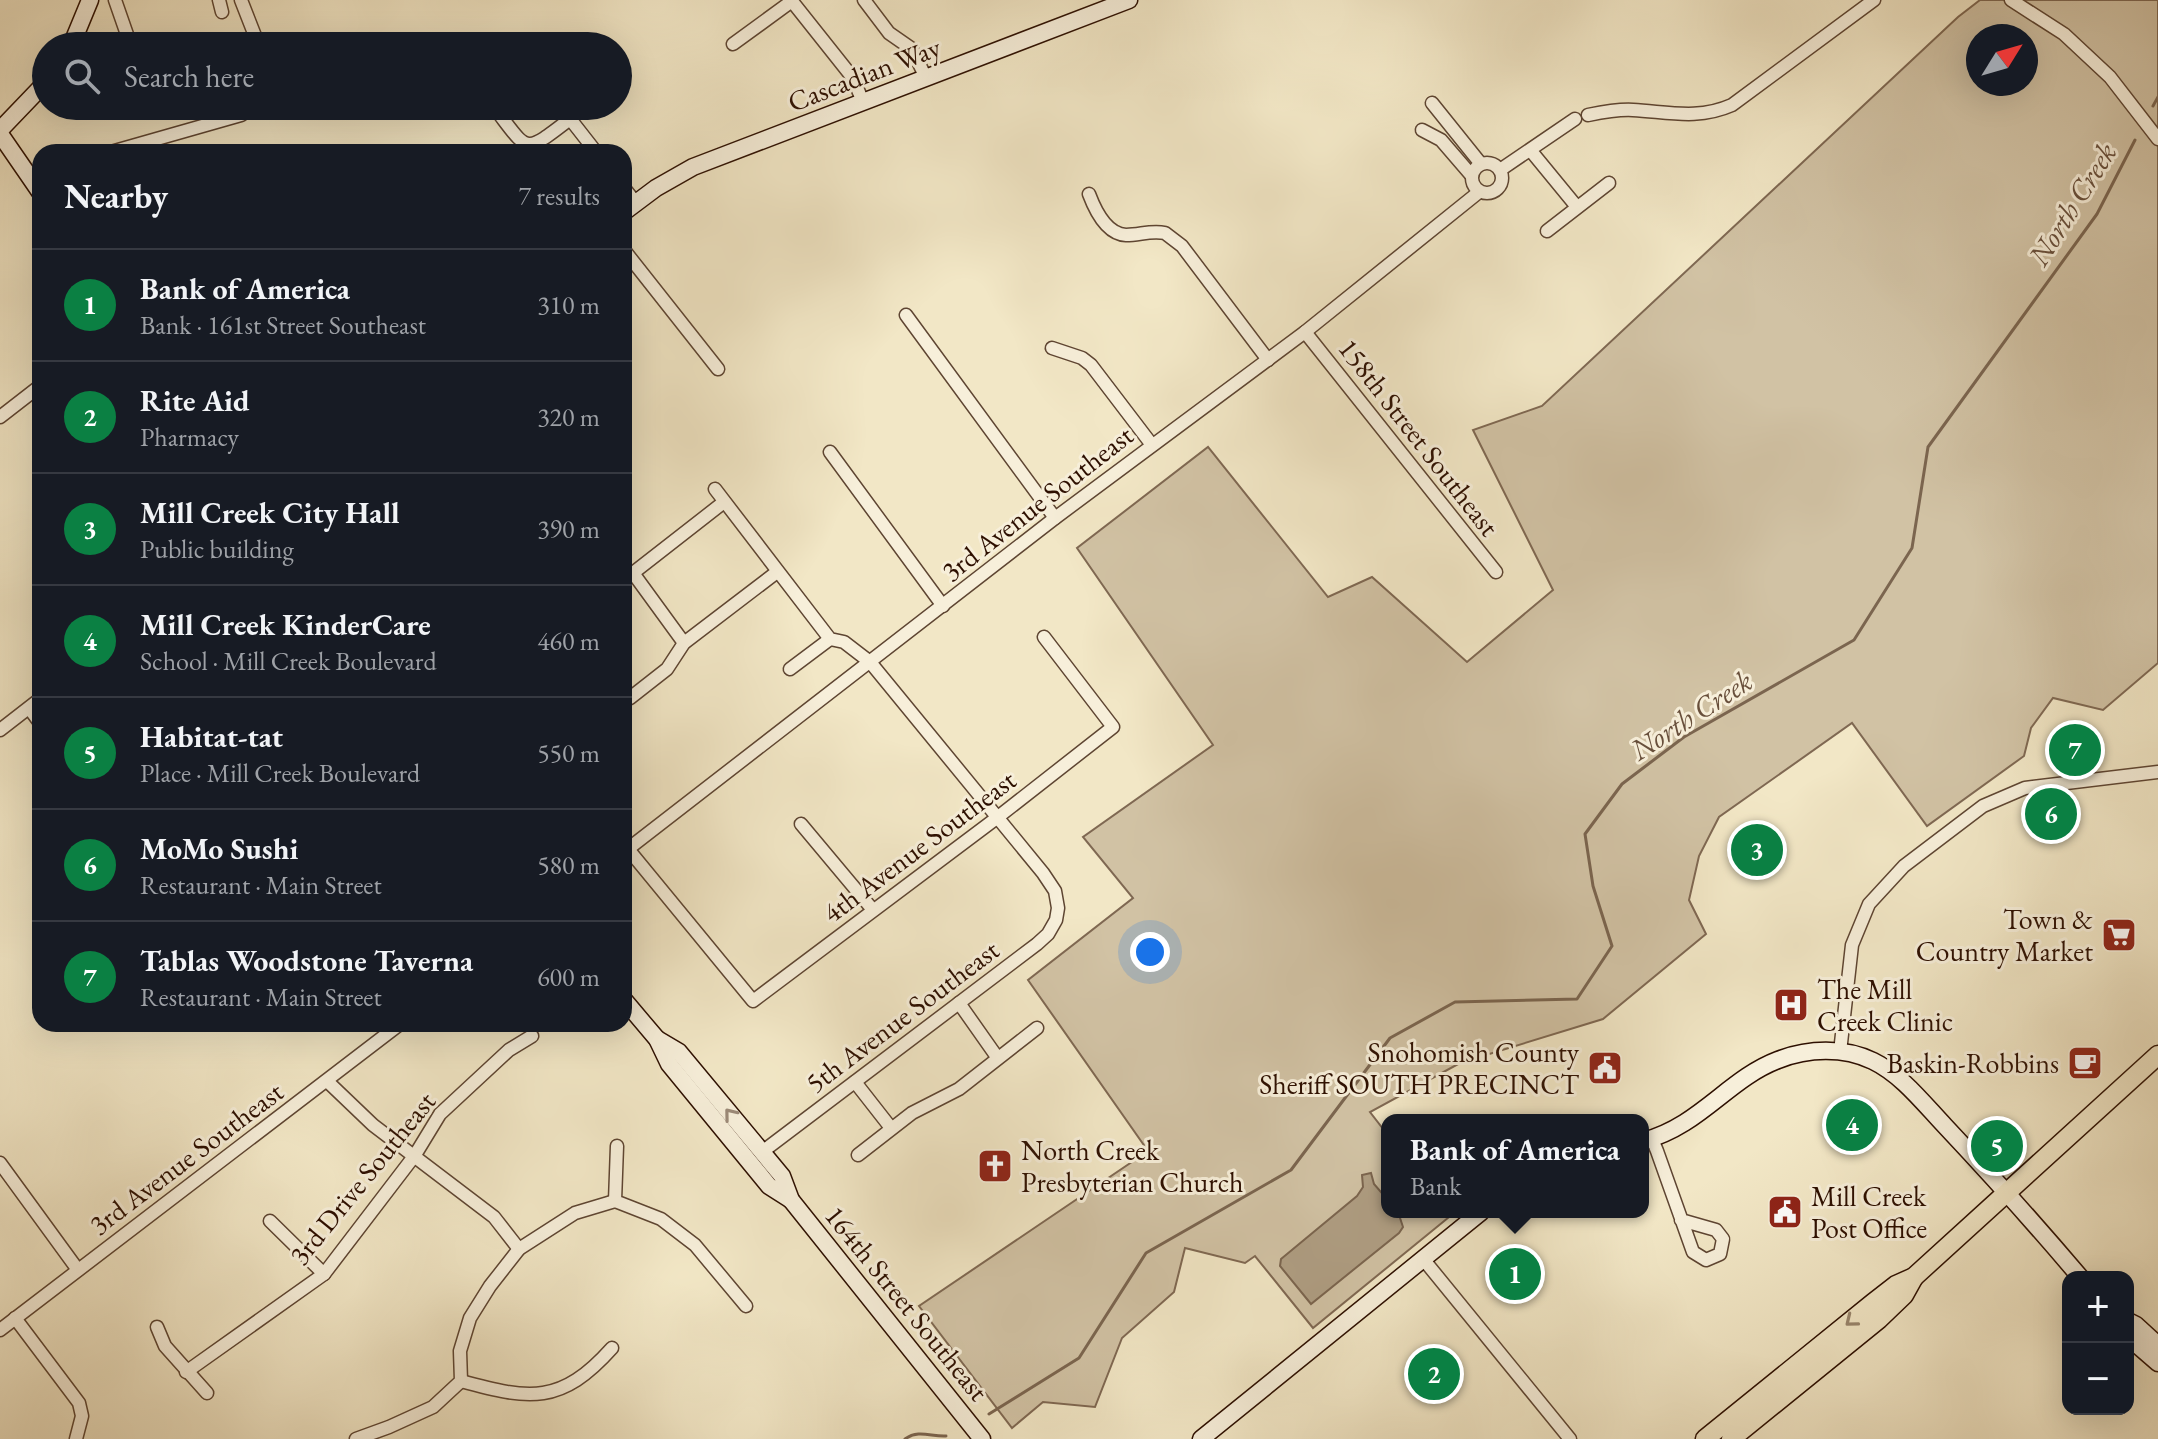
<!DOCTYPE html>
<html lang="en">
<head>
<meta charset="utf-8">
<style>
  :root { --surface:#171b24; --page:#242831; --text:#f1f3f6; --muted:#9ea1a6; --line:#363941; --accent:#0b8043 }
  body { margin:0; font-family:"EB Garamond",serif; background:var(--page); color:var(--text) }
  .controls { position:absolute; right:24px; bottom:24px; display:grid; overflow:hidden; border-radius:16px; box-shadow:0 8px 32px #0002 }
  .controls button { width:72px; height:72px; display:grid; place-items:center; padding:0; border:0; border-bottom:2px solid var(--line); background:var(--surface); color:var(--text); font:40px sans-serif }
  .compass { position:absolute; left:1966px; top:24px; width:72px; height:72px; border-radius:50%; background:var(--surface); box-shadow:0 8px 32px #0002; rotate:53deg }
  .you { position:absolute; left:1150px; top:952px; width:28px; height:28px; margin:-20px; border:6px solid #fff; border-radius:50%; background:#1a73e8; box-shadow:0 0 0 12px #1a73e833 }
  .badge { display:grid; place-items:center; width:52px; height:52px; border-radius:50%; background:var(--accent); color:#fff; font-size:26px; font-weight:700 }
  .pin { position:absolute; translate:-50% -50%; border:4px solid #fff; box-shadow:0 2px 8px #0006 }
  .popup { position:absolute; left:1381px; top:1114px; width:268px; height:104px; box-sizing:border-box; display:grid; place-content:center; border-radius:16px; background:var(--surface); filter:drop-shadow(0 2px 6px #0005); font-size:26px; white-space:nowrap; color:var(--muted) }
  .popup b { font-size:30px; color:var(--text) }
  .popup::after { content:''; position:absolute; left:50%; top:100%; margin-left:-16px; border:16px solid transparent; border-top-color:var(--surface) }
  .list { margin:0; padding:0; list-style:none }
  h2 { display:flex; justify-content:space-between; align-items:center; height:104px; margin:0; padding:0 32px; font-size:34px }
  h2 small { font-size:26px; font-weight:400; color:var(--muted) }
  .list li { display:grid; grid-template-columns:52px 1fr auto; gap:24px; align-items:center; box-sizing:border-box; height:112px; padding:0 32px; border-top:2px solid var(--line) }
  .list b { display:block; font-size:30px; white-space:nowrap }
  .list p { margin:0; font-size:26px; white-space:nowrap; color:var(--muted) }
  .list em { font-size:26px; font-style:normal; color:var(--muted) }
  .icon { flex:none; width:44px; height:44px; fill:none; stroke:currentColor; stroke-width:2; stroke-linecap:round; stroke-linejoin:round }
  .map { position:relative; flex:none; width:2158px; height:1439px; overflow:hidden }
  .search { position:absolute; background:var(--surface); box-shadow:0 8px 32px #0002; left:32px; top:32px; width:600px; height:88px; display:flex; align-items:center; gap:20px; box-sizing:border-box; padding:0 28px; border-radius:44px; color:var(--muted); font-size:30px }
  .panel { position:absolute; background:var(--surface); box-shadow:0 8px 32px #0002; left:32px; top:144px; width:600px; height:888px; border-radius:24px }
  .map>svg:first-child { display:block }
  .green { fill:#d1c2a4; stroke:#7f6852; stroke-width:2; fill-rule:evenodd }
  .water { fill:#af9e83; stroke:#7b654f; stroke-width:2 }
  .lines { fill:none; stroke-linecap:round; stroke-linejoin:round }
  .stream { stroke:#7b654f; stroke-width:3 }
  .street-casing { stroke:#5e4532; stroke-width:15 }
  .secondary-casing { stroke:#2d0f00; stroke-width:19 }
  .primary-casing { stroke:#2d0f00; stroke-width:21 }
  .street { stroke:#f7efda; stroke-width:12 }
  .secondary { stroke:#f7efda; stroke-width:16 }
  .primary { stroke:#f2e7c6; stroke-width:18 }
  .oneway { stroke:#9c8a78 }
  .oneway2 { stroke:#99866d }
  .labels { text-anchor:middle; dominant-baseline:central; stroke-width:6; stroke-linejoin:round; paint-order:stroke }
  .street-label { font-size:28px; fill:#2d0f00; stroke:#f7efda }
  .poi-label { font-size:28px; fill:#2d0f00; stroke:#f7efda; text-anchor:end }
  .water-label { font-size:30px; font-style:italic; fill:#684f3b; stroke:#f7efda }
</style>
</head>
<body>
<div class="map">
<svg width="2158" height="1439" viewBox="0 0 2158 1439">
  <rect width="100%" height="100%" fill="#f2e7c6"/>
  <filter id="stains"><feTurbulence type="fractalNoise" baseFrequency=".0025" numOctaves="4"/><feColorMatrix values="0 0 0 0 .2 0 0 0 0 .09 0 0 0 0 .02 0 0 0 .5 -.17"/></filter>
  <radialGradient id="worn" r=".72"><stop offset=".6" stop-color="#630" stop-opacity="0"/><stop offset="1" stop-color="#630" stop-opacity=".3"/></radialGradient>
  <path class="green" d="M1980 0H2158V663L2103 710 2053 698 2031 728 2024 756 1927 826 1852 723 1719 817 1699 856 1689 900 1706 934 1603 1019 1460 1063 1370 1112 1387 1134V1212L1454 1213 1313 1328 1255 1256 1245 1263 1185 1248 1174 1292 1122 1338 1095 1407 1043 1402 1012 1428 919 1306 1148 1151 1028 980 1133 898 1083 837 1213 745 1077 548 1208 447 1328 597 1372 577 1467 662 1553 590 1473 430 1542 406 1958 17ZM1978 36H2026V84H1978Z"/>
  <polygon class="water" points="1371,1173 1374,1184 1387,1199 1387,1212 1398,1212 1403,1227 1399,1233 1311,1304 1280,1266 1281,1259 1357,1196 1363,1187 1362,1175"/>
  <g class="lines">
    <g class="stream">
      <polyline points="2153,106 2158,97"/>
      <polyline points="989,1414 1079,1358 1146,1253 1291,1170 1390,1038 1455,1002 1577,999 1612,946 1593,886 1585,834 1622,784 1684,737 1854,640 1912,548 1928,447 2097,214 2135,140"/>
      <path d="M905 1439C919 1429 931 1437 946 1436"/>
    </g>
    <g class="street-casing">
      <g id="street">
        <polyline points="115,0 131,46"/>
        <polyline points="219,0 222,12"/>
        <polyline points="241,0 259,46"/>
        <polyline points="791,0 853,78 863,102"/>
        <polyline points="864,0 889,33 912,49 926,78"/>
        <polyline points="2011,0 2064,34 2110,77 2158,139"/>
        <polyline points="733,44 792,1"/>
        <polyline points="1432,103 1481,164"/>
        <path d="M493 106C529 152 522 156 570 119"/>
        <polyline points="560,106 596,152"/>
        <path d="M1588 115C1603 112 1618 109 1633 110 1669 112 1698 120 1732 105L1874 0"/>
        <polyline points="1422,130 1441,140 1472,176"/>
        <polyline points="1531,151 1577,207"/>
        <polyline points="111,152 241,115 254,106"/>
        <circle cx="1487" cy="178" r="15"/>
        <polyline points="1500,170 1575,119"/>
        <polyline points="624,188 636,203"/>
        <path d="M1089 194C1095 210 1106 234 1126 235 1140 235 1151 230 1165 233L1182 246 1268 360"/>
        <polyline points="1547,231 1609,183"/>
        <polyline points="624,250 718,369"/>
        <polyline points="906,315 1055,518"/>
        <polyline points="1305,332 1496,572"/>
        <polyline points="1052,348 1082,358 1091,365 1152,445"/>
        <polyline points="0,417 40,386"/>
        <polyline points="830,452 943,606"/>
        <polyline points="715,489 830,639 844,642 870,662 1043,873 1055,891 1058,908 1056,920 1048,934 1037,944 762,1152"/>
        <polyline points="633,573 684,643"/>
        <polyline points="624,580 724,502"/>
        <polyline points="790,669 830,639"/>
        <polyline points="630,698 667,669 684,643 777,572"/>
        <polyline points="29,708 40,723"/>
        <polyline points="0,730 40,699"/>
        <polyline points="801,824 873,910"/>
        <polyline points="628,849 753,1001 998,817 1113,727 1044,637"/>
        <polyline points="624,852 1055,518 1305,332 1479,192"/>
        <polyline points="959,1003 997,1057"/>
        <polyline points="1840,1052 1852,945 1869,904 1904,866 1983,806 2025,788 2158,772"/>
        <polyline points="327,1081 373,1125 494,1217 519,1249"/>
        <polyline points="855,1082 891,1128"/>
        <polyline points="1652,1139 1657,1151 1693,1252 1706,1260 1720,1254 1723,1239 1716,1230 1681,1220"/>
        <polyline points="617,1146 615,1201 661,1219 695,1245 746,1306"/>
        <polyline points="858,1155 912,1113 959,1089 1037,1028"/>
        <polyline points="0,1163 78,1270"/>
        <polyline points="270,1221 324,1274"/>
        <polyline points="1424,1260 1570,1439"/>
        <polyline points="15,1318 79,1403 82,1416 76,1439"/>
        <polyline points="157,1327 165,1346 207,1393"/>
        <polyline points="0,1330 400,1024"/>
        <polyline points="186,1372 324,1274 415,1155 440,1114 509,1050 532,1036"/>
        <path d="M461 1381C530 1400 561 1405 612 1348"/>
        <polyline points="356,1439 389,1427 433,1407 461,1381 460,1351 470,1318 490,1286 519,1249 575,1213 615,1201"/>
      </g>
    </g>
    <g class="secondary-casing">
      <g id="secondary">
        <polyline points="71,46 90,0"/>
        <polyline points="0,130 46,82"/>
        <polyline points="0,134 40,192"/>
        <polyline points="624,212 656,188 693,167 1129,0"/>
        <polyline points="624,1000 657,1039 669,1064 769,1186 791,1200"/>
        <polyline points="657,1039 679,1052 782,1176 791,1200 982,1439"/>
        <path d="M1643 1141C1700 1126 1728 1079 1778 1060 1808 1048 1844 1047 1873 1061 1902 1075 1924 1104 1945 1126 1992 1176 2036 1225 2080 1277"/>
        <polyline points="2128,1321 2136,1325 2158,1345"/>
        <polyline points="2128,1337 2158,1363"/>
        <polyline points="1201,1439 1481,1212"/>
      </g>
    </g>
    <g class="primary-casing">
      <g id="primary">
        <polyline points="1705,1439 1873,1303 1896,1285 1914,1277 2158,1055"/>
        <polyline points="1731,1439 1879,1319 1904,1295 1914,1277"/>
      </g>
    </g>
    <use href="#street" class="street"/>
    <use href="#secondary" class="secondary"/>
    <use href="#primary" class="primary"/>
  </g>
  <defs><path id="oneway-chevron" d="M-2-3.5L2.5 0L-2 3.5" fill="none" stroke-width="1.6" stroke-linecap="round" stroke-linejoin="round" transform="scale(2)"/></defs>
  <use class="oneway" href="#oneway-chevron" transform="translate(730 1114) rotate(-129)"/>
  <use class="oneway2" href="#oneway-chevron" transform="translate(1851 1321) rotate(141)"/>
  <defs>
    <g id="supermarket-square" transform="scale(1.8)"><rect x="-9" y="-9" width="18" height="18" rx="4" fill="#8f2418" stroke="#f7efda"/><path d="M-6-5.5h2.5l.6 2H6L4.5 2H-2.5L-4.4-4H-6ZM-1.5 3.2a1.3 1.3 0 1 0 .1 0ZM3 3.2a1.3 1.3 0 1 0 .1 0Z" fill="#fff"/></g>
    <g id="hospital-square" transform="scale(1.8)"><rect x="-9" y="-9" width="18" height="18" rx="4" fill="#8f2418" stroke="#f7efda"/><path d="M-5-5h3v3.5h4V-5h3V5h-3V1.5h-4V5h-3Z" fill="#fff"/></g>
    <g id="cafe-square" transform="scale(1.8)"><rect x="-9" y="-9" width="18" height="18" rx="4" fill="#8f2418" stroke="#f7efda"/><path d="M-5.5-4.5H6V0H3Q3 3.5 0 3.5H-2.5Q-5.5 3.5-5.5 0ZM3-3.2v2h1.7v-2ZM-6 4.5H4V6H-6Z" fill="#fff"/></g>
    <g id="civic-square" transform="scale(1.8)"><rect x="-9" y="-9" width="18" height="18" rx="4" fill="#8f2418" stroke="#f7efda"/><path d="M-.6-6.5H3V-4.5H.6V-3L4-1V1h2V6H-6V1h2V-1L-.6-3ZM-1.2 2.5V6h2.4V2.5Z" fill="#fff"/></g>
    <g id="church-square" transform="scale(1.8)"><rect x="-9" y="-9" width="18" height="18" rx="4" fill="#8f2418" stroke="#f7efda"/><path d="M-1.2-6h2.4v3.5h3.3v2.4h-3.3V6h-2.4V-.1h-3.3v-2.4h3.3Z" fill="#fff"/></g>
  </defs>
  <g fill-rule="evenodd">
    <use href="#supermarket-square" x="2119" y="935"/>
    <use href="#hospital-square" x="1791" y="1005"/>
    <use href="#cafe-square" x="2085" y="1063"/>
    <use href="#civic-square" x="1605" y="1068"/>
    <use href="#church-square" x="995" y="1166"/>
    <use href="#civic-square" x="1785" y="1212"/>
  </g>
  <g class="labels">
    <g class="street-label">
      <text transform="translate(864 74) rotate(-21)">Cascadian Way</text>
      <text transform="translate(1419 437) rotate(52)">158th Street Southeast</text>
      <text transform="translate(1037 503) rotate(-38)">3rd Avenue Southeast</text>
      <text transform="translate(919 846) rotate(-37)">4th Avenue Southeast</text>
      <text transform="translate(902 1016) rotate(-37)">5th Avenue Southeast</text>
      <text transform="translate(186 1158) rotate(-37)">3rd Avenue Southeast</text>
      <text transform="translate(362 1178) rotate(-51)">3rd Drive Southeast</text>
      <text transform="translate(907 1303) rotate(51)">164th Street Southeast</text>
    </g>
    <g class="poi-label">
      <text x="2093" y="919">Town &amp;<tspan x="2093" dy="32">Country Market</tspan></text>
      <text x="1817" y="989" text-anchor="start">The Mill<tspan x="1817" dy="32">Creek Clinic</tspan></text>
      <text x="1579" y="1052">Snohomish County<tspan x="1579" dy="32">Sheriff SOUTH PRECINCT</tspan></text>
      <text x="2059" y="1063">Baskin-Robbins</text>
      <text x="1021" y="1150" text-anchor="start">North Creek<tspan x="1021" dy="32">Presbyterian Church</tspan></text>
      <text x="1811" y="1196" text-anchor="start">Mill Creek<tspan x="1811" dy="32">Post Office</tspan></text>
    </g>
    <g class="water-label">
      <text transform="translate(2072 204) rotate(-58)">North Creek</text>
      <text transform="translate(1691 715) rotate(-33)">North Creek</text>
    </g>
  </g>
  <rect width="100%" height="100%" filter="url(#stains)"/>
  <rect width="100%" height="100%" fill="url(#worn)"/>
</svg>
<div class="controls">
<button>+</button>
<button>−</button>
</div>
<svg class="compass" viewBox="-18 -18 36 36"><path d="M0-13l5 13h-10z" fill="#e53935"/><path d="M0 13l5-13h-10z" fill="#9ea1a6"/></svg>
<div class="you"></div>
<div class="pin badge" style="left:1515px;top:1274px">1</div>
<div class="popup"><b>Bank of America</b>Bank</div>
<div class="pin badge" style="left:1434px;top:1374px">2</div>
<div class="pin badge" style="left:1757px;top:850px">3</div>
<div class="pin badge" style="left:1852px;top:1125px">4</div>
<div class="pin badge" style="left:1997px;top:1146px">5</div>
<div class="pin badge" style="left:2051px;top:814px">6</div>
<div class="pin badge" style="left:2075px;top:750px">7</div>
<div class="search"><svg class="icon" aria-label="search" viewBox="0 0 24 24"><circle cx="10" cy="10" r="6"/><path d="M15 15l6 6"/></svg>Search here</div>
<section class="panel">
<h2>Nearby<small>7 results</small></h2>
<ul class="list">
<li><span class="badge">1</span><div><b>Bank of America</b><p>Bank · 161st Street Southeast</p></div><em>310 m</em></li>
<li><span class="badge">2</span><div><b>Rite Aid</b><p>Pharmacy</p></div><em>320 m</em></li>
<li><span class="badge">3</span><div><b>Mill Creek City Hall</b><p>Public building</p></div><em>390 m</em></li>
<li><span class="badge">4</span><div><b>Mill Creek KinderCare</b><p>School · Mill Creek Boulevard</p></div><em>460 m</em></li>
<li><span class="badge">5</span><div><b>Habitat-tat</b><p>Place · Mill Creek Boulevard</p></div><em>550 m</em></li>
<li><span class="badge">6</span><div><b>MoMo Sushi</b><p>Restaurant · Main Street</p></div><em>580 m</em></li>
<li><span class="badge">7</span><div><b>Tablas Woodstone Taverna</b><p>Restaurant · Main Street</p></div><em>600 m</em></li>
</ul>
</section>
</div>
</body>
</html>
